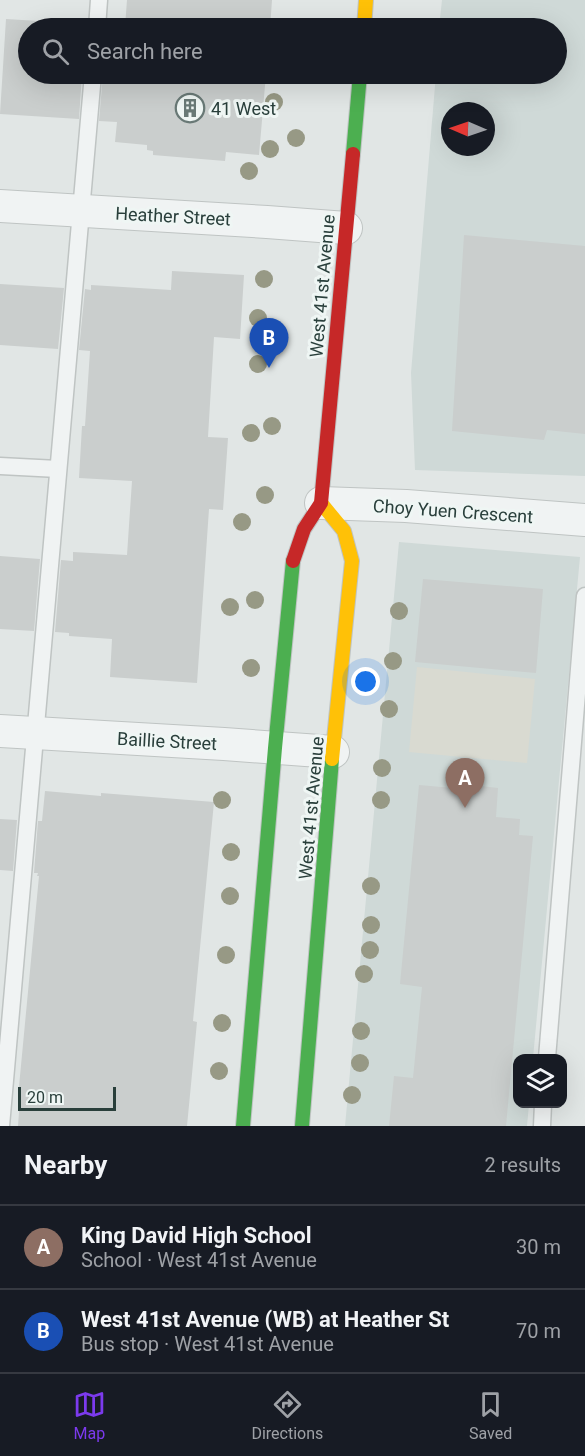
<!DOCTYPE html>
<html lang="en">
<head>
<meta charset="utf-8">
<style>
  :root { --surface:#171b24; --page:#242831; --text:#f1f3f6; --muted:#9ea1a6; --line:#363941; --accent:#7c3aed }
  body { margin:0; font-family:Roboto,sans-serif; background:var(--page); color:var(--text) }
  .controls { position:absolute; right:18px; bottom:18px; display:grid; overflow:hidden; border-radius:12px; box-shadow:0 6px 24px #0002 }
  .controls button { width:54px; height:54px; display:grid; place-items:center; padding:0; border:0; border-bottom:2px solid var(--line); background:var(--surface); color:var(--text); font:30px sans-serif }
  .compass { position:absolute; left:441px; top:102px; width:54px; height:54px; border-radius:50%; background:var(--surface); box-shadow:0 6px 24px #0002; rotate:272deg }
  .scale { position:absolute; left:18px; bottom:15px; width:98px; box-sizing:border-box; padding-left:6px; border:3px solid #293f3b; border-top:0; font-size:16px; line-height:21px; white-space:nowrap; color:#293f3b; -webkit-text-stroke:4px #eff6f4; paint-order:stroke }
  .you { position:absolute; left:366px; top:682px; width:21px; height:21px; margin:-15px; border:4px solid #fff; border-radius:50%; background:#1a73e8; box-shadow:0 0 0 9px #1a73e833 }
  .badge { display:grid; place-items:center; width:39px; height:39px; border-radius:50%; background:var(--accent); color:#fff; font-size:20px; font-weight:700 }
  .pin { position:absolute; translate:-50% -50px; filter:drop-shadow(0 2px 3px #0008) }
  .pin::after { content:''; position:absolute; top:32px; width:21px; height:18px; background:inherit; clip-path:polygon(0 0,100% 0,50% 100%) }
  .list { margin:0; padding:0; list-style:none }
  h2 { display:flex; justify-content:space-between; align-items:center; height:78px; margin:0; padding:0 24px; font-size:26px }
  h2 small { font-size:20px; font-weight:400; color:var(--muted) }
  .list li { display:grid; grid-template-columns:39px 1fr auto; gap:18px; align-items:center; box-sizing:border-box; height:84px; padding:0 24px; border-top:2px solid var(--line) }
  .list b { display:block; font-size:22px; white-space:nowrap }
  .list p { margin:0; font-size:20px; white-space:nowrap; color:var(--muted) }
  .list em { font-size:20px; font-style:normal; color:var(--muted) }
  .icon { flex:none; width:33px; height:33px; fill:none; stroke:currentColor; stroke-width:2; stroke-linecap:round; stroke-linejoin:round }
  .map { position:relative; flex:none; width:585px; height:1126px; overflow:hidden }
  .search { position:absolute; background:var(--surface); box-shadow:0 6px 24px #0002; left:18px; right:18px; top:18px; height:66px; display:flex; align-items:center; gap:15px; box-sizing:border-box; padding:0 21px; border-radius:33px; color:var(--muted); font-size:22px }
  .sheet { height:246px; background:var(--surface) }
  nav { display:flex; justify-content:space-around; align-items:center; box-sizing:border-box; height:84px; border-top:2px solid var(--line); background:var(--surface); font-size:16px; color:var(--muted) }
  nav a { display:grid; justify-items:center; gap:3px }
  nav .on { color:var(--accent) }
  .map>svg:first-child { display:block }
  .built { fill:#cfd9d7; fill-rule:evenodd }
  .green { fill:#d9dad1 }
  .building { fill:#cacecd }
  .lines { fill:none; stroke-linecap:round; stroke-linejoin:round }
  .lane-casing { stroke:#bfc4c3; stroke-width:19 }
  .street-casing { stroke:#bfc4c3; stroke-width:34 }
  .fast-casing { stroke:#bfc4c3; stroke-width:16 }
  .slow-casing { stroke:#bfc4c3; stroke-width:16 }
  .jam-casing { stroke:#bfc4c3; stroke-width:16 }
  .lane { stroke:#f0f3f3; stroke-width:16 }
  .street { stroke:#f0f3f3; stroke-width:32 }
  .fast { stroke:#4caf50; stroke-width:14 }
  .slow { stroke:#ffc107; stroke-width:14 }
  .jam { stroke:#c62828; stroke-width:14 }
  .tree { fill:#979985 }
  .labels { text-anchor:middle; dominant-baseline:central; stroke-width:6; stroke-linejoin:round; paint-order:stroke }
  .poi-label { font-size:18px; fill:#293f3b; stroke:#eff6f4; text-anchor:start }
  .street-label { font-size:18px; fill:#293f3b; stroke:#eff6f4 }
</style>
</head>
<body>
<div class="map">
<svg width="585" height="1126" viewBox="0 0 585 1126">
  <rect width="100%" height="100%" fill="#e1e6e5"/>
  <g class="built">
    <path d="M442 0H585V476L415 470 411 373 436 74H556V28H439ZM450 111H486V147H450Z"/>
    <polygon points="399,542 580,557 533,1058 518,1058 518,1104 529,1104 527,1126 345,1126"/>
  </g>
  <polygon class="green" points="417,667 535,679 527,763 409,752"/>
  <g class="building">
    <polygon points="127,0 272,0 270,28 107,28 108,26 125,27"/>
    <polygon points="6,19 87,24 87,28 28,28 28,74 82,74 79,119 0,114"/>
    <polygon points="103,74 266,74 259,155 226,152 225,161 153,155 153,151 147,150 147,145 115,142 117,122 99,121"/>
    <polygon points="464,235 585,246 585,434 547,430 544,440 452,431"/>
    <polygon points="172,271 244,275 240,339 214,337 208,437 228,438 223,510 209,509 197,683 110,677 112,639 69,636 69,633 55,632 61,560 73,561 73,552 127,555 132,481 79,478 82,426 85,426 90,351 79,350 85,289 91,290 91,285 171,290"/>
    <polygon points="0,284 64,288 58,349 0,345"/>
    <polygon points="0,556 40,559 34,631 0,629"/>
    <polygon points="423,579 543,589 536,673 415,662"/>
    <polygon points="464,784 498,788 496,817 520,819 519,835 533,836 506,1126 389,1126 394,1076 413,1078 422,987 400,984 419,785 464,789"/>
    <polygon points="45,791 101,796 101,793 214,802 193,1021 197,1022 187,1126 18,1126 20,1098 18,1097 39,876 37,876 38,873 34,873 38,821 42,821"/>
    <polygon points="0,819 17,820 13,871 0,870"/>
  </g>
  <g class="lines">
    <g class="lane-casing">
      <g id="lane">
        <polyline points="97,28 99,0"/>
        <polyline points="0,466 58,469"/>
        <polyline points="547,1058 585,596"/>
        <polyline points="1,1126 93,74"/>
        <polyline points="542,1126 543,1104"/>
      </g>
    </g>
    <g class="street-casing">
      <g id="street">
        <polyline points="0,206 267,222 346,228"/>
        <polyline points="321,503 406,506 585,520"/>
        <polyline points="0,731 224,744 333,752"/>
      </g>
    </g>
    <g class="fast-casing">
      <g id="fast">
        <polyline points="353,154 360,74"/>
        <polyline points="243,1126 275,748 293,561"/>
        <polyline points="302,1126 332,759"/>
      </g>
    </g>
    <g class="slow-casing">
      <g id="slow">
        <polyline points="364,28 366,0"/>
        <polyline points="321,503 344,531 352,561 332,759"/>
      </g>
    </g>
    <g class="jam-casing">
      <polyline id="jam" points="293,561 304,529 321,503 353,154"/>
    </g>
    <use href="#lane" class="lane"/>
    <use href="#street" class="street"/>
    <use href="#fast" class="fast"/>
    <use href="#slow" class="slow"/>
    <use href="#jam" class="jam"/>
  </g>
  <g class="tree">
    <circle cx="274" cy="102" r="9"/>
    <circle cx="296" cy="138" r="9"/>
    <circle cx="270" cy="149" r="9"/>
    <circle cx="249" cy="171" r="9"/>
    <circle cx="264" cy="279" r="9"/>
    <circle cx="258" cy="318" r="9"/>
    <circle cx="258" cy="364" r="9"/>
    <circle cx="272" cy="426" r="9"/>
    <circle cx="251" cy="433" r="9"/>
    <circle cx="265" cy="495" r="9"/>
    <circle cx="242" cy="522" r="9"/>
    <circle cx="255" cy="600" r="9"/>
    <circle cx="230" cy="607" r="9"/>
    <circle cx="399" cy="611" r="9"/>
    <circle cx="393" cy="661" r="9"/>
    <circle cx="251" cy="668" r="9"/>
    <circle cx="389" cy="709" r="9"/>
    <circle cx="382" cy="768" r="9"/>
    <circle cx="222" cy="800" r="9"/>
    <circle cx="381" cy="800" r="9"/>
    <circle cx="231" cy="852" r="9"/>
    <circle cx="371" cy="886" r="9"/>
    <circle cx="230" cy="896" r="9"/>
    <circle cx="371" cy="925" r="9"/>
    <circle cx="370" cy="950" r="9"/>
    <circle cx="226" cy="955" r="9"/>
    <circle cx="364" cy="974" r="9"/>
    <circle cx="222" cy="1023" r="9"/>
    <circle cx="361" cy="1031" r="9"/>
    <circle cx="360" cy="1063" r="9"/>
    <circle cx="219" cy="1071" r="9"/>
    <circle cx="352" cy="1095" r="9"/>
  </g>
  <defs>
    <g id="building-ring" transform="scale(1.5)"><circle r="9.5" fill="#eff6f4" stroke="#697976" stroke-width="1.5"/><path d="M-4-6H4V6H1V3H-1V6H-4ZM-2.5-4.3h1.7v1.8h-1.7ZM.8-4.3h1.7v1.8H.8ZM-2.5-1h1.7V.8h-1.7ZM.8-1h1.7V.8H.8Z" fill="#697976"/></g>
  </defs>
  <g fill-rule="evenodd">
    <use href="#building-ring" x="190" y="108"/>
  </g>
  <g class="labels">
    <g class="poi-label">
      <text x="211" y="108">41 West</text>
    </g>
    <g class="street-label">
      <text transform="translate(173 216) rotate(3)">Heather Street</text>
      <text transform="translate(322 286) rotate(-85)">West 41st Avenue</text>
      <text transform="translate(453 511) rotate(4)">Choy Yuen Crescent</text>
      <text transform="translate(167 741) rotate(3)">Baillie Street</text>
      <text transform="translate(311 808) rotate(-85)">West 41st Avenue</text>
    </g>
  </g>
</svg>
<div class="controls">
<button><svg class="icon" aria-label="layers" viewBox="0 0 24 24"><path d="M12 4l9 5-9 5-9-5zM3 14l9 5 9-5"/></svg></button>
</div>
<svg class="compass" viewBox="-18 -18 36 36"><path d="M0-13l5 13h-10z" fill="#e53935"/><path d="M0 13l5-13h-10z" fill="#9ea1a6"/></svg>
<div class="scale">20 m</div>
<div class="you"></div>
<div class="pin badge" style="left:465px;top:808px;background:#8d6e63">A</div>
<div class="pin badge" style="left:269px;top:368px;background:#1a4fb4">B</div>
<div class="search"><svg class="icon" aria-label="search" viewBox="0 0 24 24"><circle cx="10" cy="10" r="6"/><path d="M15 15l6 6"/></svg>Search here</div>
</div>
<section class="sheet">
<h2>Nearby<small>2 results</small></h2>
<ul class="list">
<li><span class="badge" style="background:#8d6e63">A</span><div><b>King David High School</b><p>School · West 41st Avenue</p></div><em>30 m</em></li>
<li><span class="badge" style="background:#1a4fb4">B</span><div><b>West 41st Avenue (WB) at Heather St</b><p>Bus stop · West 41st Avenue</p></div><em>70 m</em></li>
</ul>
</section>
<nav>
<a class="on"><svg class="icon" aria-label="map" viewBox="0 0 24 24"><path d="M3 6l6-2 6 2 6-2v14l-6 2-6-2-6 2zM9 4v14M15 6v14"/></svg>Map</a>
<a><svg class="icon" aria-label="directions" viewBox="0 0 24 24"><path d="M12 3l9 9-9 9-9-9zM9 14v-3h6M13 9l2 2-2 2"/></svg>Directions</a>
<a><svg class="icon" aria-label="saved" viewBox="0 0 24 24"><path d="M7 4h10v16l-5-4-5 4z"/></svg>Saved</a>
</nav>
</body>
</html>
